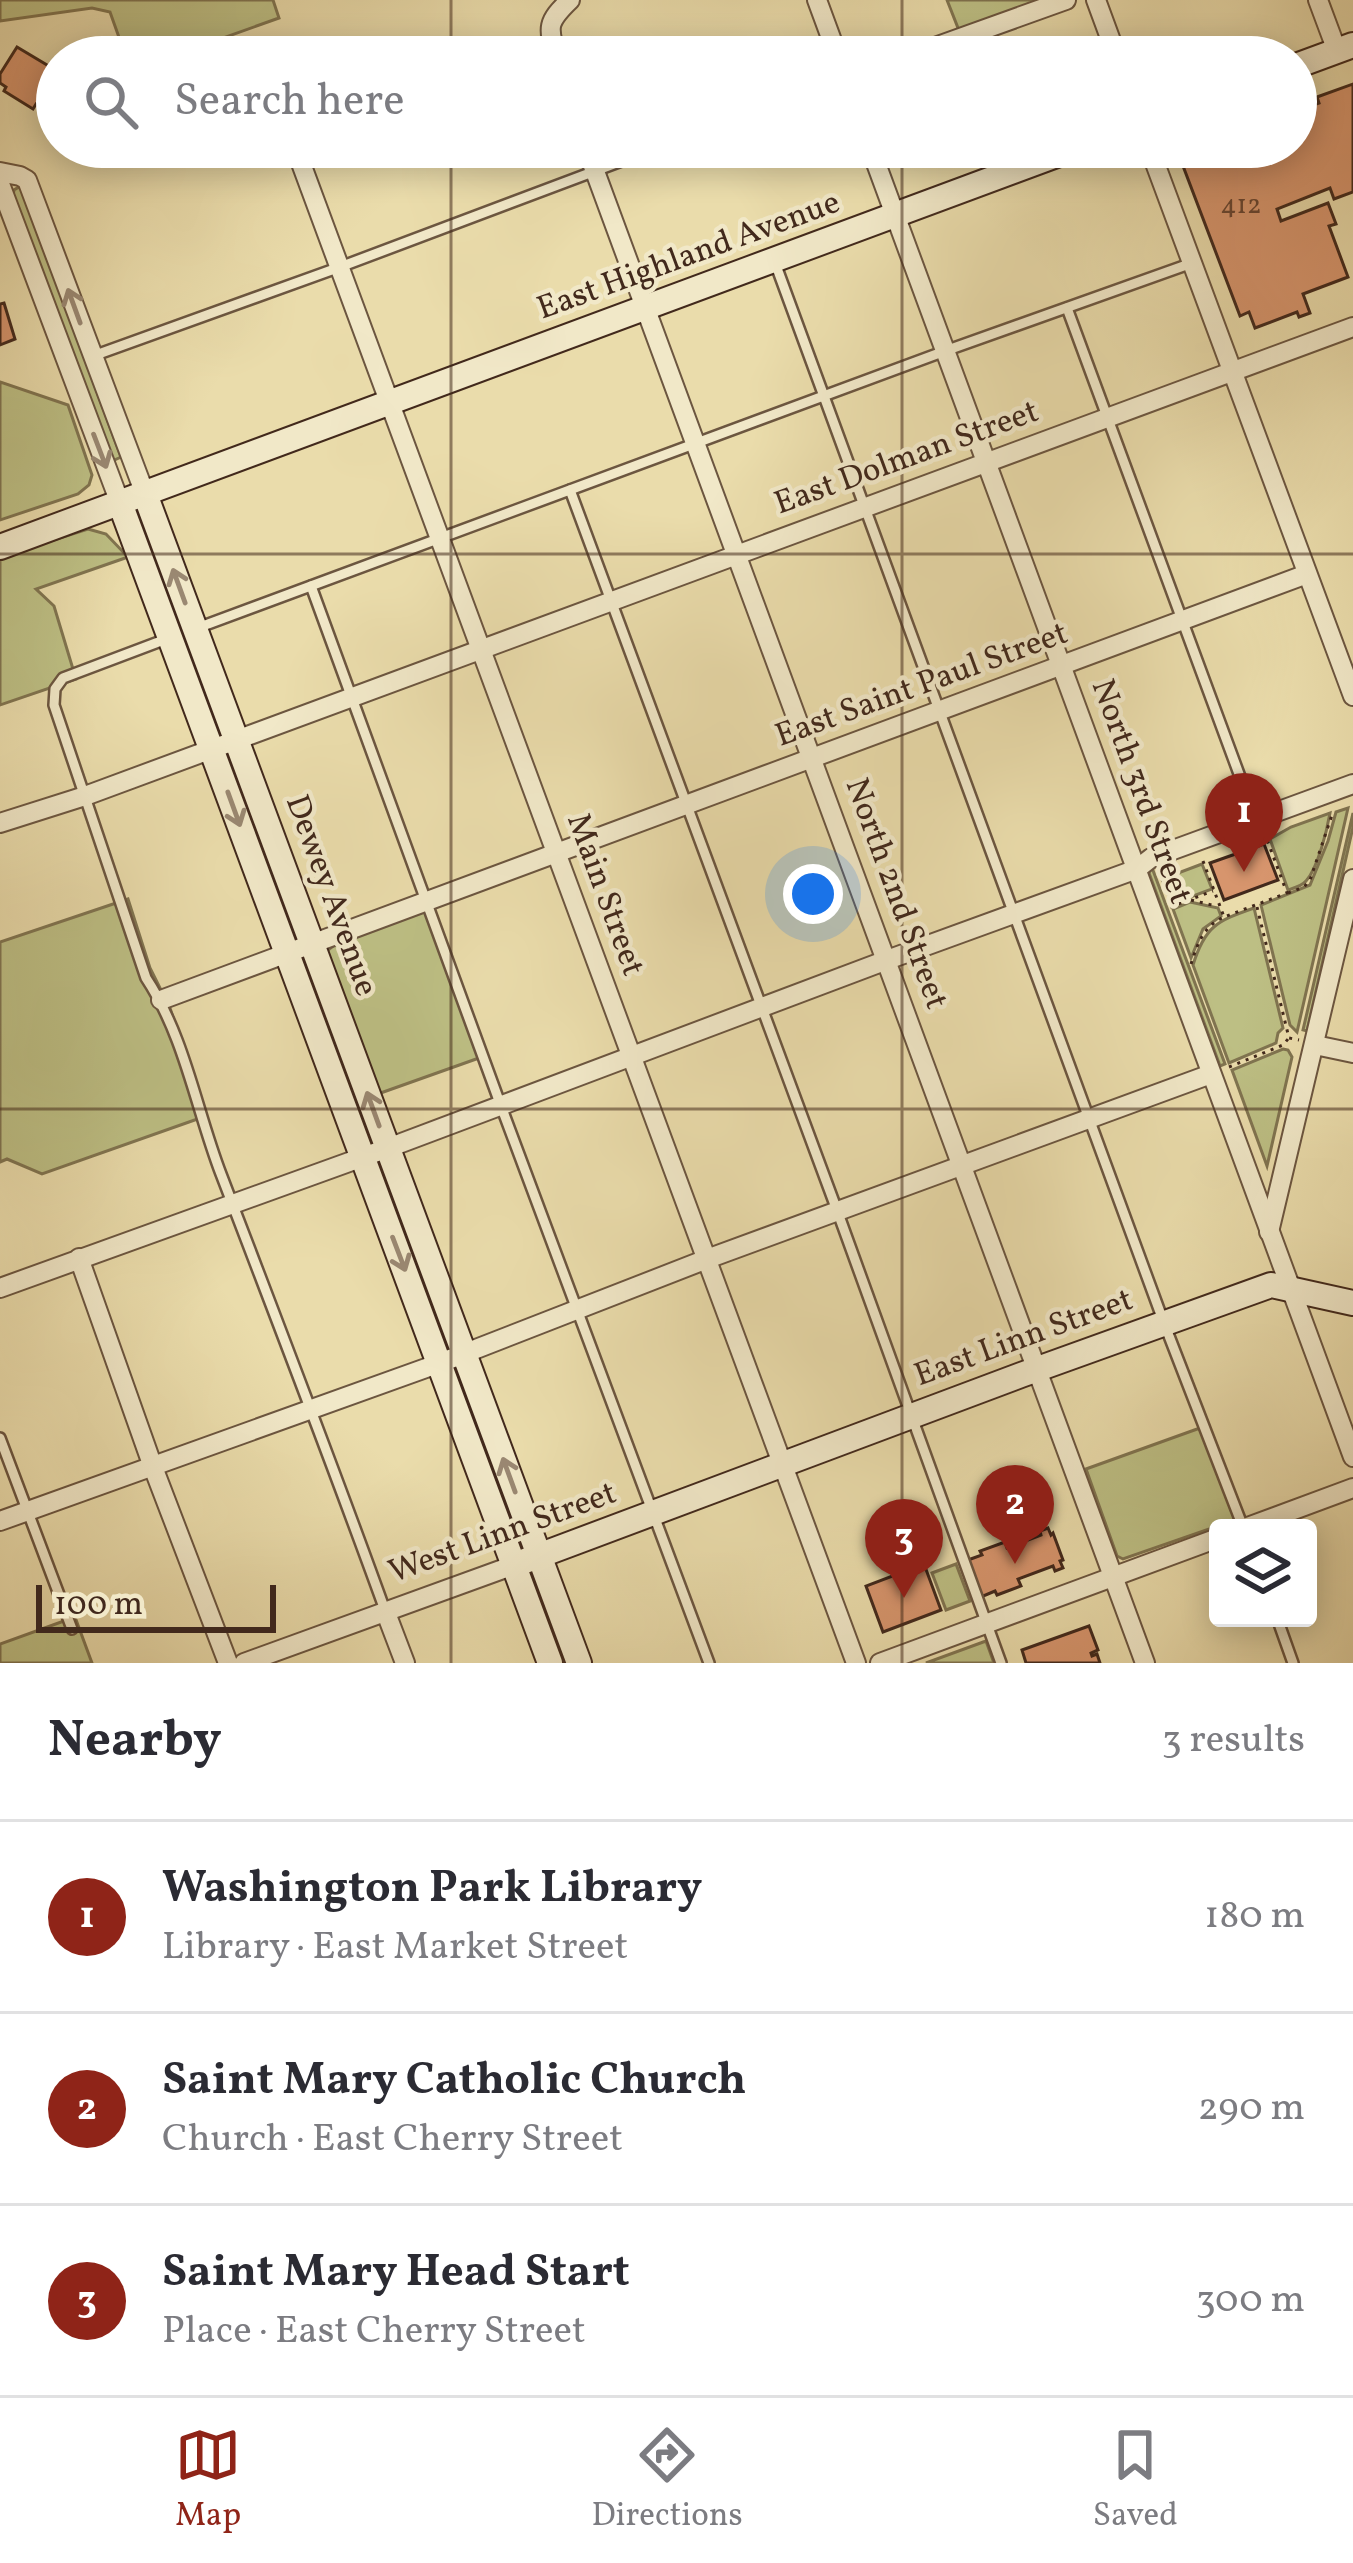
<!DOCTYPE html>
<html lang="en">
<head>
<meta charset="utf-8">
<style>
  :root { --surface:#fff; --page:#f7f7f7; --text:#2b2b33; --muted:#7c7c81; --line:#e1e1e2; --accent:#8f2418 }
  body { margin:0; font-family:Vollkorn,serif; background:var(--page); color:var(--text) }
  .controls { position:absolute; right:36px; bottom:36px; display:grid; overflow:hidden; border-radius:12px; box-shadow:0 6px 30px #0003 }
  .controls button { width:108px; height:108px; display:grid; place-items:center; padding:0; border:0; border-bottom:3px solid var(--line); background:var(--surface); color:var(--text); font:60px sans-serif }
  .scale { position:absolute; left:36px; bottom:30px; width:240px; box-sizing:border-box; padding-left:12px; border:6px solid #42291c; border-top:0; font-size:33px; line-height:42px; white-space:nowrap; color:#42291c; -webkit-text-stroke:9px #f1e8c8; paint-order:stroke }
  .you { position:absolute; left:813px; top:894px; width:42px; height:42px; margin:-30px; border:9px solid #fff; border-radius:50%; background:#1a73e8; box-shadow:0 0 0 18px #1a73e833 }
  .badge { display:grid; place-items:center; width:78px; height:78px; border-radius:50%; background:var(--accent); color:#fff; font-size:39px; font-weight:700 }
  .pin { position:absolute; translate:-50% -99px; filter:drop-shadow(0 3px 6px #0008) }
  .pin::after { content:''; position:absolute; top:63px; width:42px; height:36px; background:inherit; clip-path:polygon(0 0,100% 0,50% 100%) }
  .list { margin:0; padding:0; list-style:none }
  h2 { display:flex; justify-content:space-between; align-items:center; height:156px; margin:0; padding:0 48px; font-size:51px }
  h2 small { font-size:39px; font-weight:400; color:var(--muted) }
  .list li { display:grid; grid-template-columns:78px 1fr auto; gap:36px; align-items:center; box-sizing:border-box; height:192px; padding:0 48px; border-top:3px solid var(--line) }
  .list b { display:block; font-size:45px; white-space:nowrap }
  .list p { margin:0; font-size:39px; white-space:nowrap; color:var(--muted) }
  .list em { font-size:39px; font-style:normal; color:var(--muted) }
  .icon { flex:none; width:66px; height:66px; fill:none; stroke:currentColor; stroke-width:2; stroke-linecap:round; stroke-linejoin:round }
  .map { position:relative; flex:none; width:1353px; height:1663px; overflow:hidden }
  .search { position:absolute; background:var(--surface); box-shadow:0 6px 30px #0003; left:36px; right:36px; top:36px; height:132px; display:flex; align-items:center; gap:30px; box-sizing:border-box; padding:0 42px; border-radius:66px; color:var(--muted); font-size:45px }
  .sheet { height:732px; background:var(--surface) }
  nav { display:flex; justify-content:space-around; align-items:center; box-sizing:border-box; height:168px; border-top:3px solid var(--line); background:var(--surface); font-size:33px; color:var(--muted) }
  nav a { display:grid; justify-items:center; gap:6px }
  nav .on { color:var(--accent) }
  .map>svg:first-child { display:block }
  .green { fill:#bdbf84; stroke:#807450; stroke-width:3 }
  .building { fill:#d7956d; stroke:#42291c; stroke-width:3 }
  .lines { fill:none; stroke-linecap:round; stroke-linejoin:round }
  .lane-casing { stroke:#6c5640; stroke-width:14 }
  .street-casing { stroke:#6c5640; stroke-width:22 }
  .secondary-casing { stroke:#42291c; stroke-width:28 }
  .path { stroke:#42291c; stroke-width:3; stroke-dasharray:3 6; stroke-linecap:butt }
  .lane { stroke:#f1e8c8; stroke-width:9 }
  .street { stroke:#f1e8c8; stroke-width:18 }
  .secondary { stroke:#f1e8c8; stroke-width:24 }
  .oneway { stroke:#9a8872 }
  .grid { fill:none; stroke:#42291c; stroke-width:3; stroke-opacity:0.55 }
  .labels { text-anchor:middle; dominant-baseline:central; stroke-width:9; stroke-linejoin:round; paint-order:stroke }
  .number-label { font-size:27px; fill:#674430 }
  .street-label { font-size:33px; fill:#42291c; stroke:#f1e8c8 }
</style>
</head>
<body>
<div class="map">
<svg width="1353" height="1663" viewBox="0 0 1353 1663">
  <rect width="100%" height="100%" fill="#eadcab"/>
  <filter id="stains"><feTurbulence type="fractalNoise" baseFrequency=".00167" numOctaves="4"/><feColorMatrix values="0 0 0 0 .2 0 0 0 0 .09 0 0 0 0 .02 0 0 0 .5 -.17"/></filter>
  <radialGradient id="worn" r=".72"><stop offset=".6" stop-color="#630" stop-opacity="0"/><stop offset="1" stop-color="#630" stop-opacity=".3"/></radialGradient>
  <g class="green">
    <polygon points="0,0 273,0 279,18 170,57 126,57 110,12 92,8 0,21"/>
    <polygon points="947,0 1050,0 960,33"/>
    <polygon points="19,187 23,191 121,457 110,462 13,196 14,190"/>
    <polygon points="0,382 68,405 92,475 89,485 78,494 0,520"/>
    <polygon points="88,529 106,534 128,557 36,589 54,606 76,679 0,705 0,557"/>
    <polygon points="1348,808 1297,1032 1290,1025 1261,905 1310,885 1328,841 1336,812"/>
    <path d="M1330 813C1327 830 1318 868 1306 881 1302 886 1294 888 1288 890L1270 839 1291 827Z"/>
    <polygon points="1353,813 1353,827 1307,1031 1303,1030"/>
    <polygon points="1202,864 1212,889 1172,904 1162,879"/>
    <polygon points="1151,865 1225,1064 1220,1066 1149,873"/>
    <polygon points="128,899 150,968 170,1008 206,1116 42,1174 7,1159 0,1162 0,942"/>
    <polygon points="1190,902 1218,908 1221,916 1203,929 1191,958 1173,909"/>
    <path d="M1254 908 1283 1028 1278 1033 1276 1043 1229 1063 1193 965C1205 926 1217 921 1254 908Z"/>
    <polygon points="426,910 479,1058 375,1095 326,959 328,950 337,943"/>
    <polygon points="1283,1049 1288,1050 1292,1057 1267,1166 1232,1070"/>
    <polygon points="1200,1428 1235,1520 1123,1559 1117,1556 1086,1469"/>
    <polygon points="956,1564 970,1601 946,1610 932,1573"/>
    <polygon points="75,1617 92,1663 0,1663 0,1644"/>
    <polygon points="986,1641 994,1663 926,1663"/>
  </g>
  <g class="building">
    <polygon points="17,47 52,68 45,78 56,85 42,108 36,104 33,109 4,91 6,87 0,83 0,74"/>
    <polygon points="1353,84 1353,192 1334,199 1330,188 1277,209 1281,221 1328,203 1336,224 1329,226 1348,277 1303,294 1310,313 1299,317 1297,312 1255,328 1249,312 1240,316 1180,158 1208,147 1296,147 1296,111 1319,103 1317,97"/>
    <polygon points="4,303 15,339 0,345 0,304"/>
    <polygon points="1264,844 1278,880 1224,900 1210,863"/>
    <polygon points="1029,1487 1040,1517 1011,1528 1008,1518 997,1521 994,1513 990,1515 983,1496 1004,1488 1007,1495"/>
    <polygon points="1048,1528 1051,1535 1053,1533 1063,1560 1060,1561 1063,1568 1055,1571 1053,1566 1018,1579 1021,1586 997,1595 995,1591 981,1597 968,1560 982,1555 980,1551 1005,1542 1007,1548 1041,1535 1040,1531"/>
    <polygon points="924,1564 941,1610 883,1632 866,1586"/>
    <polygon points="1089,1626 1098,1650 1091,1653 1092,1656 1097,1654 1100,1663 1026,1663 1022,1650"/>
  </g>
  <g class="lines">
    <g class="lane-casing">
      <g id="lane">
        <polyline points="774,260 1164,1323 1243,1527"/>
        <polyline points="1067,308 1256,820"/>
        <polyline points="93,356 340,267 659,147"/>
        <polyline points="570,490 838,1213 1001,1663"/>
        <polyline points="311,586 501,1106 709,1663"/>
        <polyline points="200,627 945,351 1192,263"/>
        <path d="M169 638 63 678 55 689 54 705 146 978C185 1037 196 1109 221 1174 277 1320 333 1466 386 1613"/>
        <polyline points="0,1438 72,1629"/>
        <polyline points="1277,1618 1293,1663"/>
      </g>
    </g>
    <g class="street-casing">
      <g id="street">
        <polyline points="817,0 838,57"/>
        <polyline points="1096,0 1117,57"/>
        <polyline points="1318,0 1337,51"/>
        <path d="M557 57C547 27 547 22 570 0"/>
        <polyline points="907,57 1066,0"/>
        <polyline points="295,147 856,1663"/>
        <polyline points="586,147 1145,1663"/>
        <polyline points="870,147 1353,1457"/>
        <polyline points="1149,147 1353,696"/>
        <polyline points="0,172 20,176 27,180 145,494"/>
        <polyline points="0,184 120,503"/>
        <polyline points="0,823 85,796 1353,327"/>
        <polyline points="161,1000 1307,574"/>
        <polyline points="1315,1045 1353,1053"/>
        <polyline points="1269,1232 1353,879"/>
        <polyline points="79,1258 153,1467 228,1663"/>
        <polyline points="0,1288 388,1148 887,960 1137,869 1151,858 1353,784"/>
        <polyline points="0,1521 440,1363 707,1259 1211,1074"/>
        <polyline points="1245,1528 1353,1488"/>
        <polyline points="386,1613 405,1663"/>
        <polyline points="244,1663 514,1565"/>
        <polyline points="880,1663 1218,1538"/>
      </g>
    </g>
    <g class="secondary-casing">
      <g id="secondary">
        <polyline points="1296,66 1353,45"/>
        <polyline points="145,494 579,1663"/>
        <polyline points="120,503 550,1663"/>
        <polyline points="0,547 1078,147"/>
        <polyline points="525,1561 1021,1375 1271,1285 1353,1303"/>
      </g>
    </g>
    <g class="path">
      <polyline points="1203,861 1224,917 1287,893 1266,837"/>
      <polyline points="1288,893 1304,887 1310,880 1333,812"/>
      <polyline points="1191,900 1216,906"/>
      <polyline points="1170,907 1213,891"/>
      <polyline points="1257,907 1289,1038 1299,1040"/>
      <path d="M1191 964C1197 945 1203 927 1222 918"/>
      <polyline points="1229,1067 1283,1045 1288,1039"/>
    </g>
    <use href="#lane" class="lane"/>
    <use href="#street" class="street"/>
    <use href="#secondary" class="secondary"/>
  </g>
  <defs><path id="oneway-shaft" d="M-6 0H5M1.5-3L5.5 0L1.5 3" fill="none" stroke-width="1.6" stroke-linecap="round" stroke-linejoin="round" transform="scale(3)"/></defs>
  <g class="oneway">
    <use href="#oneway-shaft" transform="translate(74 306) rotate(-110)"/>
    <use href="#oneway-shaft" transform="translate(100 451) rotate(69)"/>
    <use href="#oneway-shaft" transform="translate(179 586) rotate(-110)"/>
    <use href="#oneway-shaft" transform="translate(234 809) rotate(70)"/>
    <use href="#oneway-shaft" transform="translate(373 1109) rotate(-110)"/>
    <use href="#oneway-shaft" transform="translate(399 1254) rotate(69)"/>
    <use href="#oneway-shaft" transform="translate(509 1475) rotate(-110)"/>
  </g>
  <path class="grid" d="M451 0V57M902 0V57M451 147V1663M902 147V1663M0 554H1353M0 1109H1353"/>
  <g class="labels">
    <g class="number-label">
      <text x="1241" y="206">412</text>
    </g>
    <g class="street-label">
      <text transform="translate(689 257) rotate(-20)">East Highland Avenue</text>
      <text transform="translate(907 459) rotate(-20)">East Dolman Street</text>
      <text transform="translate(922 686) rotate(-20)">East Saint Paul Street</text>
      <text transform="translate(1140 792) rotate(70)">North 3rd Street</text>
      <text transform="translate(895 894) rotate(70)">North 2nd Street</text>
      <text transform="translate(604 895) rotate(70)">Main Street</text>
      <text transform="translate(330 896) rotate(70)">Dewey Avenue</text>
      <text transform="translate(1024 1339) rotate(-20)">East Linn Street</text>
      <text transform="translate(503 1534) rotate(-20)">West Linn Street</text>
    </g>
  </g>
  <rect width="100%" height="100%" filter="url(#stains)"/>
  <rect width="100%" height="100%" fill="url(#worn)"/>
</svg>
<div class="controls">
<button><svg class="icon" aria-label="layers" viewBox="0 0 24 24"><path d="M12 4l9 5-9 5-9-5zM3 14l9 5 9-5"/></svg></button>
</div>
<div class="scale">100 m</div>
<div class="you"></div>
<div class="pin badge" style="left:1244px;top:872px">1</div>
<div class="pin badge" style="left:1015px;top:1564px">2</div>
<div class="pin badge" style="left:904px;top:1598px">3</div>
<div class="search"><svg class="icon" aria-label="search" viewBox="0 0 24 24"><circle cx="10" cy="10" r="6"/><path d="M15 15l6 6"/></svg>Search here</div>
</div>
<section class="sheet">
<h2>Nearby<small>3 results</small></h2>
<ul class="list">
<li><span class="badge">1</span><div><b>Washington Park Library</b><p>Library · East Market Street</p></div><em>180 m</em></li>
<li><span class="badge">2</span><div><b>Saint Mary Catholic Church</b><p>Church · East Cherry Street</p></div><em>290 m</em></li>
<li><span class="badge">3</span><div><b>Saint Mary Head Start</b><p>Place · East Cherry Street</p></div><em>300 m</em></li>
</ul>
</section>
<nav>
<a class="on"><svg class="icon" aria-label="map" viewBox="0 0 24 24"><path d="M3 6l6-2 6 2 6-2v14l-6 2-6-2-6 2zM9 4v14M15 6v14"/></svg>Map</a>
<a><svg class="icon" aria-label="directions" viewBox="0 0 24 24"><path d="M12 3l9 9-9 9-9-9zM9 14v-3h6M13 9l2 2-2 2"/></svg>Directions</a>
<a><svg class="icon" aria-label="saved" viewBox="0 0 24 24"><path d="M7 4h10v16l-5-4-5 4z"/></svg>Saved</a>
</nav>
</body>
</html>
